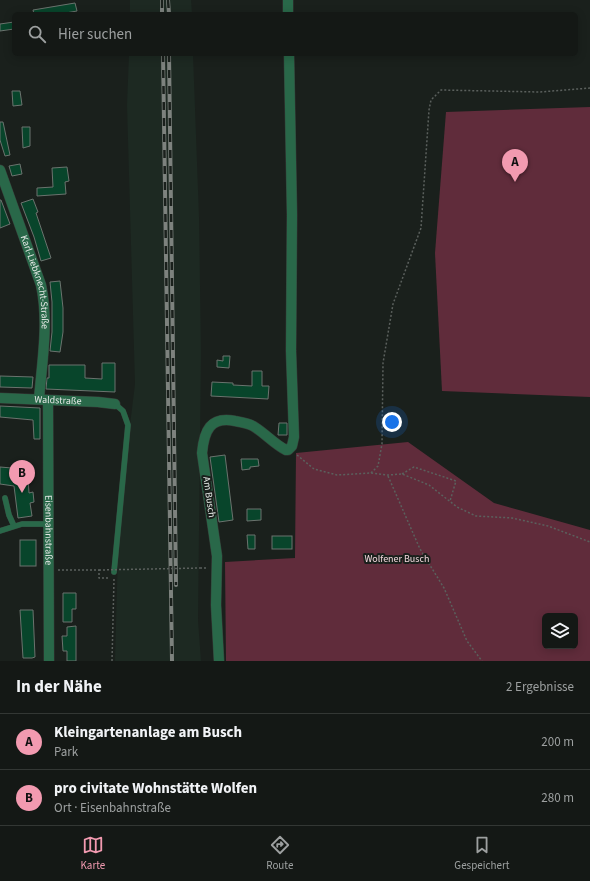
<!DOCTYPE html>
<html lang="de">
<head>
<meta charset="utf-8">
<style>
  :root { --surface:#141815; --page:#1d211e; --text:#f1f3f6; --muted:#9da0a0; --line:#333734; --accent:#f29ab0 }
  body { margin:0; font-family:"Source Sans 3",sans-serif; background:var(--page); color:var(--text) }
  .controls { position:absolute; right:12px; bottom:12px; display:grid; overflow:hidden; border-radius:6px; box-shadow:0 2px 10px #0003 }
  .controls button { width:36px; height:36px; display:grid; place-items:center; padding:0; border:0; border-bottom:1px solid var(--line); background:var(--surface); color:var(--text); font:20px sans-serif }
  .you { position:absolute; left:392px; top:422px; width:14px; height:14px; margin:-10px; border:3px solid #fff; border-radius:50%; background:#1a73e8; box-shadow:0 0 0 6px #1a73e833 }
  .badge { display:grid; place-items:center; width:26px; height:26px; border-radius:50%; background:var(--accent); color:#111; font-size:13px; font-weight:700 }
  .pin { position:absolute; translate:-50% -33px; filter:drop-shadow(0 1px 2px #0008) }
  .pin::after { content:''; position:absolute; top:21px; width:14px; height:12px; background:inherit; clip-path:polygon(0 0,100% 0,50% 100%) }
  .list { margin:0; padding:0; list-style:none }
  h2 { display:flex; justify-content:space-between; align-items:center; height:52px; margin:0; padding:0 16px; font-size:17px }
  h2 small { font-size:13px; font-weight:400; color:var(--muted) }
  .list li { display:grid; grid-template-columns:26px 1fr auto; gap:12px; align-items:center; box-sizing:border-box; height:56px; padding:0 16px; border-top:1px solid var(--line) }
  .list b { display:block; font-size:15px; white-space:nowrap }
  .list p { margin:0; font-size:13px; white-space:nowrap; color:var(--muted) }
  .list em { font-size:13px; font-style:normal; color:var(--muted) }
  .icon { flex:none; width:22px; height:22px; fill:none; stroke:currentColor; stroke-width:2; stroke-linecap:round; stroke-linejoin:round }
  .map { position:relative; flex:none; width:590px; height:661px; overflow:hidden }
  .search { position:absolute; background:var(--surface); box-shadow:0 2px 10px #0003; left:12px; right:12px; top:12px; height:44px; display:flex; align-items:center; gap:10px; box-sizing:border-box; padding:0 14px; border-radius:6px; color:var(--muted); font-size:15px }
  .sheet { height:164px; background:var(--surface) }
  nav { display:flex; justify-content:space-around; align-items:center; box-sizing:border-box; height:56px; border-top:1px solid var(--line); background:var(--surface); font-size:11px; color:var(--muted) }
  nav a { display:grid; justify-items:center; gap:2px }
  nav .on { color:var(--accent) }
  .map>svg:first-child { display:block }
  .built { fill:#1d2922 }
  .green { fill:#602c3b; fill-rule:evenodd }
  .building { fill:#08452b; stroke:#6b736e }
  .lines { fill:none; stroke-linecap:round; stroke-linejoin:round }
  .lane-casing { stroke:#363c38; stroke-width:6 }
  .street-casing { stroke:#363c38; stroke-width:11 }
  .path { stroke:#5b605d; stroke-width:1.5; stroke-dasharray:2 2; stroke-linecap:butt }
  .lane { stroke:#296849; stroke-width:5.5 }
  .street { stroke:#296849; stroke-width:10 }
  .rail-casing { stroke:#7d827e; stroke-width:4 }
  .rail { stroke:#1a201c; stroke-width:2.5; stroke-dasharray:8; stroke-linecap:butt }
  .path-bridge { stroke:#5b605d; stroke-width:1.5; stroke-dasharray:2 2; stroke-linecap:butt }
  .labels { text-anchor:middle; dominant-baseline:central; stroke-width:4; stroke-linejoin:round; paint-order:stroke }
  .street-label { font-size:10px; fill:#e4e8e5; stroke:#1a201c }
  .park-label { font-size:10px; fill:#f3d8de; stroke:#1a201c }
</style>
</head>
<body>
<div class="map">
<svg width="590" height="661" viewBox="0 0 590 661">
  <rect width="100%" height="100%" fill="#1a201c"/>
  <g class="built">
    <polygon points="130,0 191,0 192,14 130,14"/>
    <polygon points="129,54 193,54 199,217 201,353 198,620 201,661 115,661 119,514 135,384 127,105"/>
  </g>
  <g class="green">
    <polygon points="590,107 590,397 442,391 435,253 446,112"/>
    <path d="M408 442 494 503 590 530V661H226L225 562 295 558 296 453ZM545 616H575V646H545Z"/>
  </g>
  <g class="building">
    <polygon points="75,3 77,11 60,14 34,14 33,10"/>
    <polygon points="14,22 14,29 0,31 0,24"/>
    <polygon points="12,91 20,91 22,105 13,106"/>
    <polygon points="0,122 3,122 10,155 5,156 0,140"/>
    <polygon points="22,127 30,127 30,146 23,148"/>
    <polygon points="20,164 22,174 12,176 9,166"/>
    <polygon points="67,167 69,181 65,182 66,194 37,196 37,188 53,187 52,168"/>
    <polygon points="33,199 38,212 36,213 51,258 41,261 34,237 21,203"/>
    <polygon points="0,200 1,200 10,224 0,228"/>
    <polygon points="60,281 63,308 63,332 60,352 50,351 52,332 52,302 50,282"/>
    <polygon points="223,356 230,356 229,368 217,367 217,360 223,361"/>
    <polygon points="102,363 115,363 115,392 46,389 47,378 49,378 49,365 85,365 85,378 102,379"/>
    <polygon points="252,371 262,371 262,386 269,386 268,399 211,396 212,382 233,383 233,385 252,386"/>
    <polygon points="0,376 33,377 32,388 0,387"/>
    <polygon points="0,406 40,408 40,439 34,439 33,420 0,417"/>
    <polygon points="279,423 287,423 287,435 278,435"/>
    <polygon points="225,455 233,520 219,522 210,457"/>
    <polygon points="241,459 258,459 259,466 250,467 250,469 242,470"/>
    <polygon points="0,467 12,468 11,472 22,474 24,472 29,478 28,479 29,493 33,492 34,502 30,503 32,516 18,518 14,486 0,484"/>
    <polygon points="247,509 261,509 261,520 247,521"/>
    <polygon points="247,535 255,535 255,549 248,549"/>
    <rect x="272" y="536" width="20" height="13"/>
    <rect x="20" y="540" width="16" height="26"/>
    <polygon points="63,593 76,593 76,609 72,609 72,622 63,622"/>
    <polygon points="20,610 33,610 35,657 32,658 23,658"/>
    <polygon points="76,626 76,661 67,661 67,651 63,651 62,636 67,636 67,627"/>
  </g>
  <g class="lines">
    <g class="lane-casing">
      <g id="lane">
        <polyline points="5,498 9,515 14,526"/>
        <polyline points="0,531 22,524 48,524"/>
        <polyline points="114,572 128,425 123,411 115,404"/>
      </g>
    </g>
    <g class="street-casing">
      <g id="street">
        <polyline points="288,0 288,14"/>
        <path id="s1" d="M0 170 41 285C49 322 42 362 39 399"/>
        <path id="s2" d="M0 398 98 402 115 404"/>
        <path id="s3" d="M48 400 49 661"/>
        <path d="M219 661 216 605 217 556 202 453C204 431 210 416 235 421 241 422 248 423 253 426 265 433 274 444 286 450H288L292 446 294 437 291 351 292 215 289 54"/>
      </g>
    </g>
    <g class="path">
      <polyline points="297,455 314,469 337,475 371,473 388,475 402,474 429,485 457,507 476,516 512,518 548,526 590,542"/>
      <polyline points="371,473 378,466 382,444 383,363 393,304 421,228 429,110 431,100 441,90 540,92 590,88"/>
      <polyline points="402,474 414,467 456,481 450,501"/>
      <polyline points="388,476 420,549 444,588 467,641 482,661"/>
      <polyline points="200,568 208,568"/>
      <polyline points="58,570 99,570 99,578 110,578"/>
      <polyline points="112,661 114,579"/>
    </g>
    <use href="#lane" class="lane"/>
    <use href="#street" class="street"/>
    <g class="rail-casing">
      <g id="rail">
        <polyline points="162,0 162,14"/>
        <polyline points="168,0 169,14"/>
        <polyline points="163,54 172,661"/>
        <polyline points="169,54 176,585"/>
      </g>
    </g>
    <use href="#rail" class="rail"/>
    <polyline class="path-bridge" points="99,570 200,568"/>
  </g>
  <g class="labels">
    <g class="street-label">
      <text stroke="none"><textPath href="#s1" startOffset="118">Karl-Liebknecht-Straße</textPath></text>
      <text stroke="none"><textPath href="#s2" startOffset="58">Waldstraße</textPath></text>
      <text transform="translate(209 497) rotate(82)">Am Busch</text>
      <text stroke="none"><textPath href="#s3" startOffset="130">Eisenbahnstraße</textPath></text>
    </g>
    <g class="park-label">
      <text x="397" y="559">Wolfener Busch</text>
    </g>
  </g>
</svg>
<div class="controls">
<button><svg class="icon" aria-label="layers" viewBox="0 0 24 24"><path d="M12 4l9 5-9 5-9-5zM3 14l9 5 9-5"/></svg></button>
</div>
<div class="you"></div>
<div class="pin badge" style="left:515px;top:182px">A</div>
<div class="pin badge" style="left:22px;top:493px">B</div>
<div class="search"><svg class="icon" aria-label="search" viewBox="0 0 24 24"><circle cx="10" cy="10" r="6"/><path d="M15 15l6 6"/></svg>Hier suchen</div>
</div>
<section class="sheet">
<h2>In der Nähe<small>2 Ergebnisse</small></h2>
<ul class="list">
<li><span class="badge">A</span><div><b>Kleingartenanlage am Busch</b><p>Park</p></div><em>200 m</em></li>
<li><span class="badge">B</span><div><b>pro civitate Wohnstätte Wolfen</b><p>Ort · Eisenbahnstraße</p></div><em>280 m</em></li>
</ul>
</section>
<nav>
<a class="on"><svg class="icon" aria-label="map" viewBox="0 0 24 24"><path d="M3 6l6-2 6 2 6-2v14l-6 2-6-2-6 2zM9 4v14M15 6v14"/></svg>Karte</a>
<a><svg class="icon" aria-label="directions" viewBox="0 0 24 24"><path d="M12 3l9 9-9 9-9-9zM9 14v-3h6M13 9l2 2-2 2"/></svg>Route</a>
<a><svg class="icon" aria-label="saved" viewBox="0 0 24 24"><path d="M7 4h10v16l-5-4-5 4z"/></svg>Gespeichert</a>
</nav>
</body>
</html>
